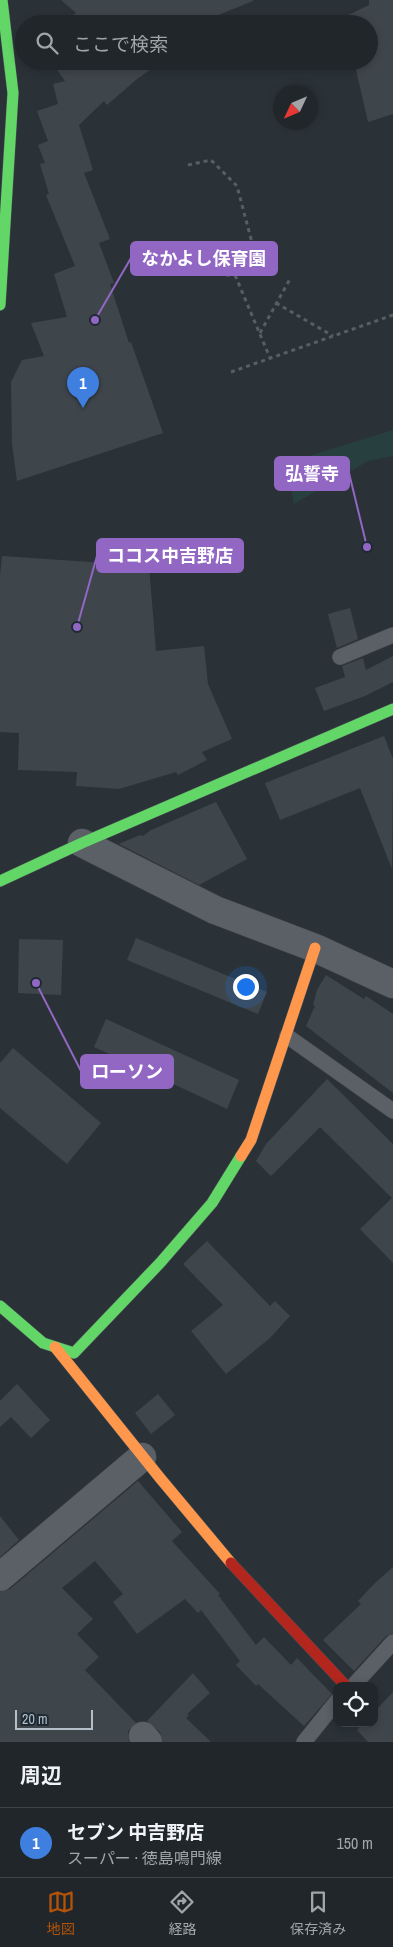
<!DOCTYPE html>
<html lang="ja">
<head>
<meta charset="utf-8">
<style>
  :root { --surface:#20262a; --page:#282e32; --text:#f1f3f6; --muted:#a2a5a8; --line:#3d4347; --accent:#b45309 }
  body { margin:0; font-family:"Archivo Narrow","Noto Sans JP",sans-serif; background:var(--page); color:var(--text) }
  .controls { position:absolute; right:15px; bottom:15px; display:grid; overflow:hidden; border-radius:10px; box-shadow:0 2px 8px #0003 }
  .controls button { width:45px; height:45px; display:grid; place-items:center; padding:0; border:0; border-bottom:1px solid var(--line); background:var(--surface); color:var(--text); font:25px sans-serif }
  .compass { position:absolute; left:273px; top:85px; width:45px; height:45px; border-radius:50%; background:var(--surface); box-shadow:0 2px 8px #0003; rotate:226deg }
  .scale { position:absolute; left:15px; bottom:12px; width:78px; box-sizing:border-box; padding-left:5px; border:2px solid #b4bfc9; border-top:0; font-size:14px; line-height:18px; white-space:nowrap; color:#b4bfc9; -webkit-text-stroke:4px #1d2933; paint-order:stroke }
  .you { position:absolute; left:245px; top:986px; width:18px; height:18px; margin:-12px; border:4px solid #fff; border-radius:50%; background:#1a73e8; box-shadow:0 0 0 8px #1a73e833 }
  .badge { display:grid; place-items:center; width:32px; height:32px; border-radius:50%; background:var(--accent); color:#fff; font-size:16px; font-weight:700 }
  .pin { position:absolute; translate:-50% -41px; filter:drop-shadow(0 1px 2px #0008) }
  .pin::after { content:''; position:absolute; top:26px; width:18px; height:15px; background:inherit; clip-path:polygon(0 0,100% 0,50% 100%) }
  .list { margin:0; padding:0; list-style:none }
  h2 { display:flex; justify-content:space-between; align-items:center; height:65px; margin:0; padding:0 20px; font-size:21px }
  h2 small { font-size:16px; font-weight:400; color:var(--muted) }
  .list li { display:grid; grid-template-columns:32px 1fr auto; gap:15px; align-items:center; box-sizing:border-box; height:70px; padding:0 20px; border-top:1px solid var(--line) }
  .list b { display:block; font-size:19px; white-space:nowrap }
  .list p { margin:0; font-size:16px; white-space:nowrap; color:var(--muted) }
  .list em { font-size:16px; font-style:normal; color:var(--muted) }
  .icon { flex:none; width:28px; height:28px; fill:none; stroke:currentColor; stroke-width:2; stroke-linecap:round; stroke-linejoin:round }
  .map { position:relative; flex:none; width:393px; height:1742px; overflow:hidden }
  .search { position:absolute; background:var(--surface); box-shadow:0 2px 8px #0003; left:15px; right:15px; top:15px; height:55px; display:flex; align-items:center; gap:12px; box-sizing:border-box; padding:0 18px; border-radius:28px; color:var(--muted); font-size:19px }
  .sheet { height:135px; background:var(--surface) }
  nav { display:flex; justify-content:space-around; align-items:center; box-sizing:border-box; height:70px; border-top:1px solid var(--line); background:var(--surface); font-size:14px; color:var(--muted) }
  nav a { display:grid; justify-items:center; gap:2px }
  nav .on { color:var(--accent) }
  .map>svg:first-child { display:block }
  .green { fill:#273f3f }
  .building { fill:#3f464b }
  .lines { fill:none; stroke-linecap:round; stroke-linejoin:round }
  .lane-casing { stroke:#484e53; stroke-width:16 }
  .street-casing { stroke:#484e53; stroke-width:29 }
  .fast-casing { stroke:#484e53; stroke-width:12 }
  .slow-casing { stroke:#484e53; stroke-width:12 }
  .jam-casing { stroke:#484e53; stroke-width:12 }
  .path { stroke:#585f63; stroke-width:3; stroke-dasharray:4 4; stroke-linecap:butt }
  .lane { stroke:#5a6066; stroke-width:15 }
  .street { stroke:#5a6066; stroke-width:28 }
  .fast { stroke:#63d668; stroke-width:11 }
  .slow { stroke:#ff974d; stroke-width:11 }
  .jam { stroke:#b3261e; stroke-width:11 }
  .leader { fill:none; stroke:#9267c3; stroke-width:2 }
  .callout-dot { fill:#9267c3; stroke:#1d2933; stroke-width:2 }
  .callout { fill:#9267c3; stroke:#9267c3; stroke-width:2 }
  .callout-label { font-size:18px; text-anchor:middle; font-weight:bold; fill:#fff }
</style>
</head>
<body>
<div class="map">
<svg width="393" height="1742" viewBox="0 0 393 1742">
  <rect width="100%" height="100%" fill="#2a3238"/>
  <polygon class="green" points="393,430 393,456 368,461 294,504 286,463"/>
  <g class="building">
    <polygon points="61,0 253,0 253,1 196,24 60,24 76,13"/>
    <polygon points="369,0 393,0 393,114 368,122 354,61 369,61 369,24 337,24 336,21 369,5"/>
    <polygon points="51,61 163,61 137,79 107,105 104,101 79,125 93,170 84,173 110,239 99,243 114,283 110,284 129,343 131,342 163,433 17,481 12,444 11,382 22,360 44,356 31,323 67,317 54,274 75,266 46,195 49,194 40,164 45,163 38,145 48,141 37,111 58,104 53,84 65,81"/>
    <polygon points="2,556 149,566 156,651 204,646 208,684 232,739 202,752 207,760 178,775 176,772 119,789 76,786 77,772 18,770 19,733 0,732 0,576"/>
    <polygon points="350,608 358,639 337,648 328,614"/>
    <polygon points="393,656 393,682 365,696 324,711 315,688 345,677 342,666 363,658 366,670"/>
    <polygon points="384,736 393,759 392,869 360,788 280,820 265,783"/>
    <polygon points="216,802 247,859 199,885 119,844 140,835 143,836 151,830"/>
    <polygon points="136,938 267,992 258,1014 127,960"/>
    <polygon points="19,939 63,940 61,995 18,993"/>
    <polygon points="326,975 364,999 366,996 393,1014 393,1093 306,1026 315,1006 313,1005 317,990"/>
    <polygon points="106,1019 239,1080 227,1109 94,1047"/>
    <polygon points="13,1048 101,1123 67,1164 0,1108 0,1063"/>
    <polygon points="327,1079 393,1144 393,1263 360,1229 392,1198 320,1127 271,1176 256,1161 266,1144"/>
    <polygon points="207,1241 270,1306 275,1301 290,1316 270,1338 226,1374 191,1331 223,1305 183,1264"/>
    <polygon points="17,1384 50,1420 31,1438 11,1417 0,1427 0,1401"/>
    <polygon points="158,1394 175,1415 151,1434 135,1413"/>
    <polygon points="138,1481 182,1532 172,1541 220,1594 218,1595 256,1645 264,1637 291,1665 297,1658 332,1694 304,1726 258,1684 256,1686 236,1665 240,1661 201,1610 198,1613 185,1599 137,1634 113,1602 123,1594 95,1561 62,1588 93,1619 77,1634 99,1657 85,1670 136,1723 128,1731 129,1742 0,1742 0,1592 10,1589"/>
    <polygon points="0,1516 19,1540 0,1557"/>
    <polygon points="393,1567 393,1633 386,1636 354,1671 323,1640 361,1604 358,1601 374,1584"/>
    <polygon points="193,1673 210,1693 187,1714 189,1715 186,1718 211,1742 163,1742 160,1732 147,1721"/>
    <polygon points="393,1692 393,1742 368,1742 357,1730 363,1723 374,1723 374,1712"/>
  </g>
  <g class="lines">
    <g class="lane-casing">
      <g id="lane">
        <polyline points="340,657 393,635"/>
        <polyline points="287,1036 393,1111"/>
        <polyline points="353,1686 393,1642"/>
        <polyline points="304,1742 337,1701"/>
      </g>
    </g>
    <g class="street-casing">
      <g id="street">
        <polyline points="82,843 215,910 315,948 393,984"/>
        <polyline points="0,1577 142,1457"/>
        <polyline points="143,1736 148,1742"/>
      </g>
    </g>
    <g class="fast-casing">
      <g id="fast">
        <polyline points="0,305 13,93 2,0"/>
        <polyline points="0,881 82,843 393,709"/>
        <polyline points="0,1306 43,1343 74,1353 160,1263 212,1203 241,1156"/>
      </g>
    </g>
    <g class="slow-casing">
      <g id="slow">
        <polyline points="241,1156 251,1140 315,948"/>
        <polyline points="55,1347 160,1478 231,1563"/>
      </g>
    </g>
    <g class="jam-casing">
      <polyline id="jam" points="231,1563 346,1686"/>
    </g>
    <g class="path">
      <polyline points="188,165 211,160 237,186 255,254 235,275 270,358"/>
      <polyline points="226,275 235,275 232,258"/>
      <polyline points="276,303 333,336"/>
      <polyline points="260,333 290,279"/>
      <polyline points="231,372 393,315"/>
    </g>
    <use href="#lane" class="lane"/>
    <use href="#street" class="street"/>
    <use href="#fast" class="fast"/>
    <use href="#slow" class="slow"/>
    <use href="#jam" class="jam"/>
  </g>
  <path class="leader" d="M95 320L131 258M367 547L349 473M77 627L97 556M36 983L81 1071"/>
  <g class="callout-dot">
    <circle cx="95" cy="320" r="5"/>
    <circle cx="367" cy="547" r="5"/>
    <circle cx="77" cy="627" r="5"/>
    <circle cx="36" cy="983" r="5"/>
  </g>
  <g class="callout">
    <rect x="131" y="242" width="146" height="33" rx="5"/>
    <rect x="275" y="457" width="74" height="33" rx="5"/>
    <rect x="97" y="539" width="146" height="33" rx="5"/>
    <rect x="81" y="1055" width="92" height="33" rx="5"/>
  </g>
  <g class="callout-label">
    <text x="204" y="265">なかよし保育園</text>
    <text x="312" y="480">弘誓寺</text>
    <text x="170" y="562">ココス中吉野店</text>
    <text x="127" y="1078">ローソン</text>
  </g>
</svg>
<div class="controls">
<button><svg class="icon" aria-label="locate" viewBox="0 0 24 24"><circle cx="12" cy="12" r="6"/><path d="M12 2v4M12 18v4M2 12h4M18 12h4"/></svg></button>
</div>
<svg class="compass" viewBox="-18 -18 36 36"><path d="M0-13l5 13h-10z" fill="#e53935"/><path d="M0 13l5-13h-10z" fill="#a2a5a8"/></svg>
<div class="scale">20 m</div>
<div class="you"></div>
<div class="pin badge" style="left:83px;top:408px;background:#3f7fe0">1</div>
<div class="search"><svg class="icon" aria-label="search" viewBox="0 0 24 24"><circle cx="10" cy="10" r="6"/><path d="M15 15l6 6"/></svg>ここで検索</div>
</div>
<section class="sheet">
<h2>周辺<small></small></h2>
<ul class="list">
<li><span class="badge" style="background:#3f7fe0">1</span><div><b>セブン 中吉野店</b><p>スーパー · 徳島鳴門線</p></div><em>150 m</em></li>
</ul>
</section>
<nav>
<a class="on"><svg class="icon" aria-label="map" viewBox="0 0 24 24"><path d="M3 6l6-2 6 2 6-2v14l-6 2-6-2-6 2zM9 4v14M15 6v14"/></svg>地図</a>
<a><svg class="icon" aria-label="directions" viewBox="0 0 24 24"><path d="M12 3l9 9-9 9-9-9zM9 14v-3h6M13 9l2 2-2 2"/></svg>経路</a>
<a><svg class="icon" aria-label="saved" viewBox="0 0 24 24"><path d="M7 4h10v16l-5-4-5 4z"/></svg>保存済み</a>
</nav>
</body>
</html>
